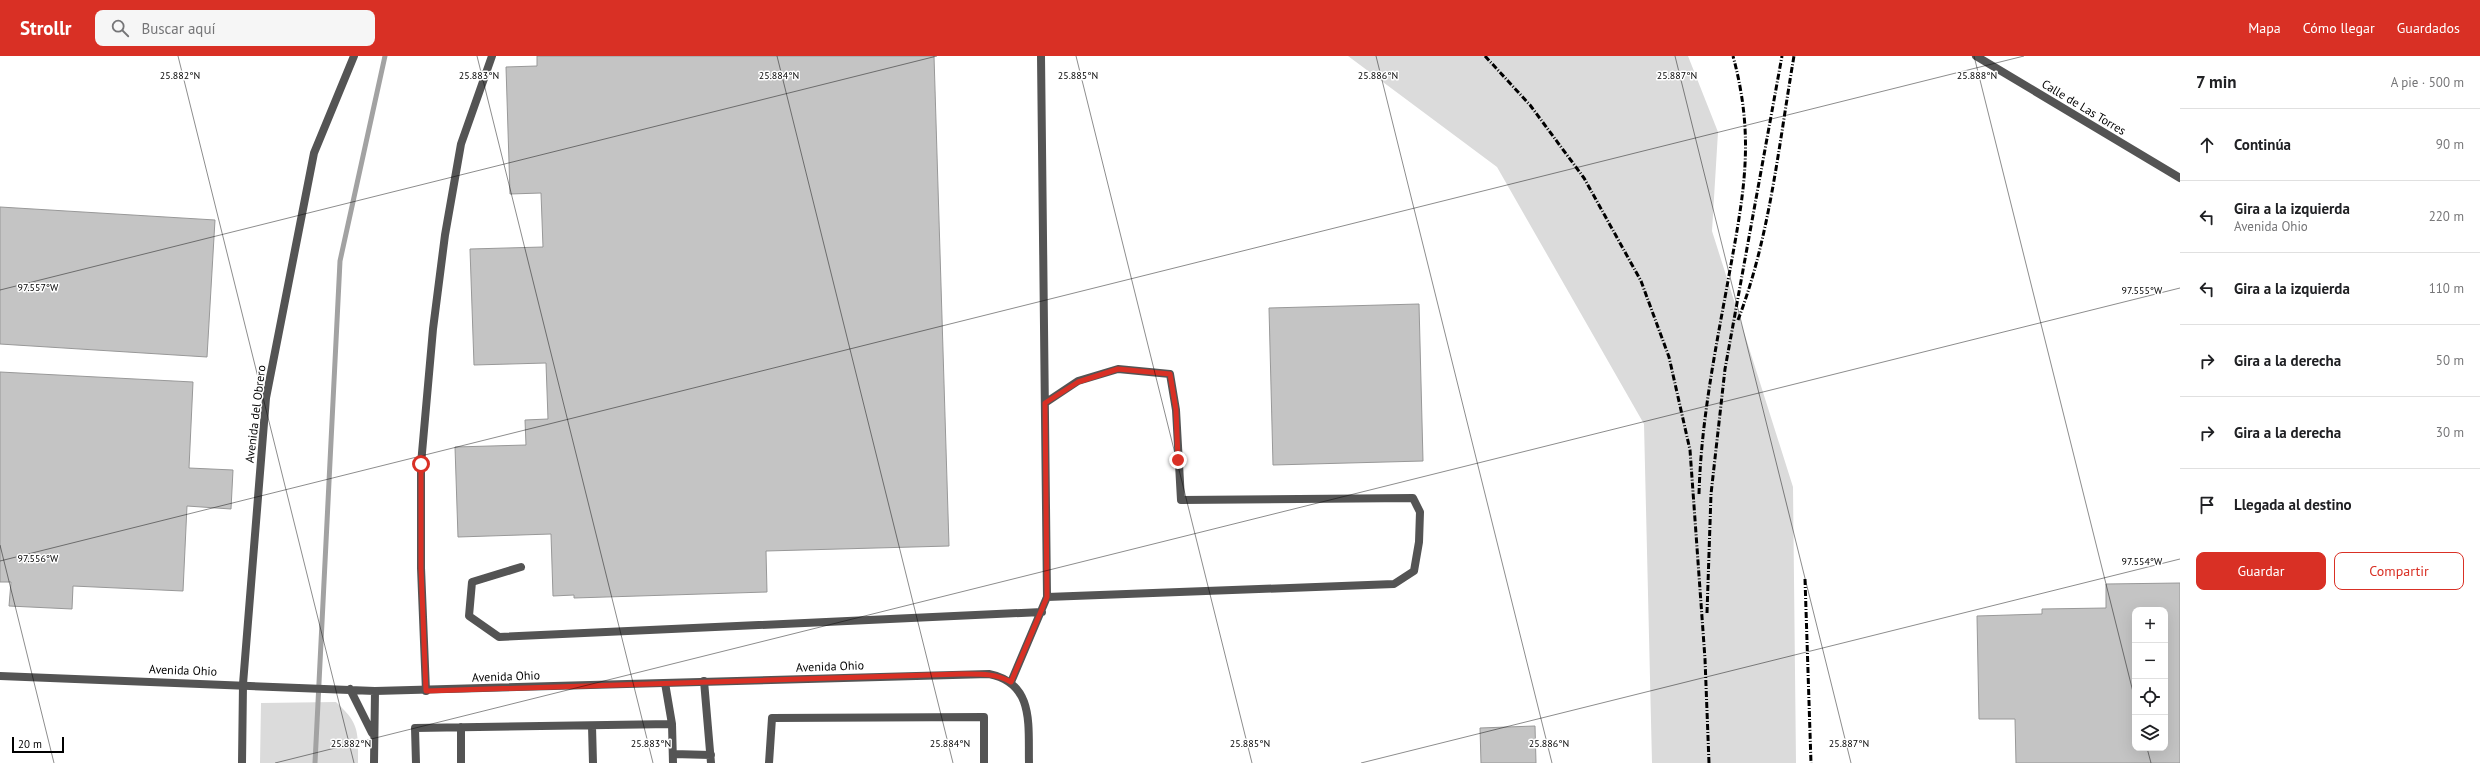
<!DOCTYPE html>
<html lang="es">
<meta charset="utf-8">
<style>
:root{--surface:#fff;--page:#f6f6f6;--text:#202124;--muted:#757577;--line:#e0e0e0;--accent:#d93025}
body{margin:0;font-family:"PT Sans",sans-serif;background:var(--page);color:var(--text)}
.controls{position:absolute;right:12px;bottom:12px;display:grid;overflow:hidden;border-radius:8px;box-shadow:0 4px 16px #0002}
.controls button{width:36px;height:36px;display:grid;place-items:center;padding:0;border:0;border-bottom:1px solid var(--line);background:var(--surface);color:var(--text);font:20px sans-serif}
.scale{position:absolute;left:12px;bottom:10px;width:52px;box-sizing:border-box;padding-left:4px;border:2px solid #000;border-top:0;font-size:11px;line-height:14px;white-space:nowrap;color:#000;-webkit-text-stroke:3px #fff;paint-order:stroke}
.stop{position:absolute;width:12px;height:12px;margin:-9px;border:3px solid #d93025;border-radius:50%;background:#fff}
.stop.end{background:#d93025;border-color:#fff;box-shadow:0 1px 4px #0008}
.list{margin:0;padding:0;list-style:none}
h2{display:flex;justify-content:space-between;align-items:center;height:52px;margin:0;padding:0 16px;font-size:17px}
h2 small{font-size:13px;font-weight:400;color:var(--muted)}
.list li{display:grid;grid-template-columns:26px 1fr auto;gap:12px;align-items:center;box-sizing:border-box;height:72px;padding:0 16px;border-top:1px solid var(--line)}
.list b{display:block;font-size:15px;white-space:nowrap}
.list p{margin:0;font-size:13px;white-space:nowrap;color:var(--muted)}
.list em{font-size:13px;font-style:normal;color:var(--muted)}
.actions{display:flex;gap:8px;padding:12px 16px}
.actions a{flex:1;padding:9px 0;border:1px solid var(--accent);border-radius:8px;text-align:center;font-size:14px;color:var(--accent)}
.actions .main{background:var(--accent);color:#fff}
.icon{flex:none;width:22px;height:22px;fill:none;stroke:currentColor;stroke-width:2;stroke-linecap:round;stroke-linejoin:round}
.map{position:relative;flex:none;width:2180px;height:707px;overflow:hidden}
header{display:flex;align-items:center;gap:24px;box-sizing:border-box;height:56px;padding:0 20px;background:var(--accent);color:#fff}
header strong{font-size:19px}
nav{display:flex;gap:22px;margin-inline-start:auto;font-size:14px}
.search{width:280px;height:36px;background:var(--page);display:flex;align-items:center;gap:10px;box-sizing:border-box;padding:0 14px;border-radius:8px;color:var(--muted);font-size:15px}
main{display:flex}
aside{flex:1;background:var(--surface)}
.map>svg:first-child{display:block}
</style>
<header>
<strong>Strollr</strong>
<div class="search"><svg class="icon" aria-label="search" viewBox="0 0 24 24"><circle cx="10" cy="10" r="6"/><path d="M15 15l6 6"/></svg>Buscar aquí</div>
<nav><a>Mapa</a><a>Cómo llegar</a><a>Guardados</a></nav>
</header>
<main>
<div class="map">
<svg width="2180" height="707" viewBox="0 0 2180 707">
<rect width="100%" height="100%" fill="#fff"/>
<path fill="#dbdbdb" d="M1348,0h340l30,76 -6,99 81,256 3,276h-144l-8,-339 -147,-257z
M336,646c24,22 22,30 22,61h-98l1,-60z"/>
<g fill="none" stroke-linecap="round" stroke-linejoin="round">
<path stroke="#a2a2a2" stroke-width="5" d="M315,707l25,-502 45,-205"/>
</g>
<path fill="#c4c4c4" stroke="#989898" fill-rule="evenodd" d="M537,0h397l15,490 -183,5 1,41 -193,6v-3l-21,1 -2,-62 -93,3 -3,-90 71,-2 -1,-25 23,-1 -2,-56 -72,2 -4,-116 73,-2 -2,-54 -31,1 -4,-127 31,-1z
M0,151l215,13 -8,137 -207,-13z
M1419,248l4,157 -150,4 -4,-157z
M0,316l193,10 -4,86 44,2 -2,39 -44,-3 -4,85 -110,-5 -1,23 -63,-3 2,-24h-11z
M2180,527v180h-164l-1,-44h-36l-2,-103 65,-2v-5l64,-1v-24zM2135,554h30v138h-30z
M1535,670l1,37h-55l-1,-35z"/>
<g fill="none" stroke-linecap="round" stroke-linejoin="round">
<path stroke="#545454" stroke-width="8" d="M1045,347l33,-22 40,-12 52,5 6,36 5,90 232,-2 7,14 -1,30 -5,29 -20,13 -347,13
M521,511l-49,15 -3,34 30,21 543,-25
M704,625l7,82
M1011,626l36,-85 -6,-541
M665,627l7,41 1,39
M426,635l-5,-123v-104l12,-135 12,-94 16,-91 31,-88
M592,670l1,37
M673,698l38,1
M416,707l-1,-35 257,-4
M461,707v-36
M769,707l3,-45 212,-1v46"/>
<path stroke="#545454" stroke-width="8" d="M1976,0l204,122
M375,635l614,-17c46,9 39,52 40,89
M242,707l1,-79 23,-286 48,-245 40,-97"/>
<path stroke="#545454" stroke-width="8" d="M0,620l375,15 -1,72
M350,633l22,44"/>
<path stroke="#000" stroke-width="3" stroke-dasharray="6 2 1 2" stroke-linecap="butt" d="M1485,0l45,49 54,73 57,103 28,76 21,93 15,209 4,104
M1738,264c32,-83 41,-177 56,-264
M1699,438c2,-72 16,-142 29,-213 15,-84 28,-140 5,-225
M1805,523l6,184
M1707,557l4,-119 14,-125 57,-313"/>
</g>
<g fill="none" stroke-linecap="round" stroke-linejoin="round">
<path stroke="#d93025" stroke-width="5" d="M421,408v104l5,123 535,-17c18,0 34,-1 50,8l36,-85 -2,-194 33,-21 40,-13 52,5 6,36 2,50"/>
</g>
<path fill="none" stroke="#000" stroke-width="1" stroke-opacity="0.45" d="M178,0l176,707M477,0l176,707M777,0l176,707M1076,0l176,707M1376,0l176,707M1675,0l176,707M1974,0l161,644M0,234l937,-234M0,489l54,218M0,505l2024,-505M2147,692l4,15M275,707l1905,-475M1361,707l819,-204"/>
<g text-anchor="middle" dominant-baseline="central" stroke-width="3" stroke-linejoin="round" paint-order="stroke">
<g font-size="12" fill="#000" stroke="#fff">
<text transform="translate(2084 51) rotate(31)">Calle de Las Torres</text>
<text transform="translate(255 358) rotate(-83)">Avenida del Obrero</text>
<text transform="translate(830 610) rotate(-2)">Avenida Ohio</text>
<text transform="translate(183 614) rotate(2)">Avenida Ohio</text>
<text transform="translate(506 620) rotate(-2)">Avenida Ohio</text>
</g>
</g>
<g font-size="10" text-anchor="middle" fill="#000" stroke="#fff" stroke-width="3" stroke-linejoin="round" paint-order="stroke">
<text x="1977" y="23">25.888°N</text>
<text x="180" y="23">25.882°N</text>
<text x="479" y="23">25.883°N</text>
<text x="779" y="23">25.884°N</text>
<text x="1078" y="23">25.885°N</text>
<text x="1378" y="23">25.886°N</text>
<text x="1677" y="23">25.887°N</text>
<text x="38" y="235">97.557°W</text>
<text x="2142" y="238">97.555°W</text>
<text x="38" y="506">97.556°W</text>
<text x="2142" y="509">97.554°W</text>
<text x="351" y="691">25.882°N</text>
<text x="651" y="691">25.883°N</text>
<text x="950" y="691">25.884°N</text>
<text x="1250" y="691">25.885°N</text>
<text x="1549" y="691">25.886°N</text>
<text x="1849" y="691">25.887°N</text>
</g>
</svg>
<div class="controls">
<button>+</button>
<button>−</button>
<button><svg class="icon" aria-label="locate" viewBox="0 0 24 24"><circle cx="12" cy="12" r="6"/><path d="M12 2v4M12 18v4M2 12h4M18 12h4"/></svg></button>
<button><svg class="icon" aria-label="layers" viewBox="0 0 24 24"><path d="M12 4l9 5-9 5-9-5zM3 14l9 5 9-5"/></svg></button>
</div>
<div class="scale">20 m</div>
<div class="stop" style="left:421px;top:408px"></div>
<div class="stop end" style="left:1178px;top:404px"></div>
</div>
<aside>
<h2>7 min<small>A pie · 500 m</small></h2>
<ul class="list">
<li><svg class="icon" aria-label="ahead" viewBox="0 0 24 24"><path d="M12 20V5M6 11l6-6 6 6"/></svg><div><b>Continúa</b></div><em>90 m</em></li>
<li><svg class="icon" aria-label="left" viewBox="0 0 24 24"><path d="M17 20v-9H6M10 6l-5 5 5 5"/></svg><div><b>Gira a la izquierda</b><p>Avenida Ohio</p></div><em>220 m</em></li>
<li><svg class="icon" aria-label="left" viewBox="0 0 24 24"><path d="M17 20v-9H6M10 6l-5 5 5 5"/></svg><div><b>Gira a la izquierda</b></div><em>110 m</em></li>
<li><svg class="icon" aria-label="right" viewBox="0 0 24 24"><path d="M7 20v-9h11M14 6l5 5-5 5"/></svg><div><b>Gira a la derecha</b></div><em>50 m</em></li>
<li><svg class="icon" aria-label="right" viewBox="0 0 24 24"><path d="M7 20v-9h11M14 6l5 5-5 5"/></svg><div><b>Gira a la derecha</b></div><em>30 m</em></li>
<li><svg class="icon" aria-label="arrive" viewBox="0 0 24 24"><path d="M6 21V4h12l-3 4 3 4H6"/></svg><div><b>Llegada al destino</b></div></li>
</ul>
<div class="actions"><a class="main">Guardar</a><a>Compartir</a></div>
</aside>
</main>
